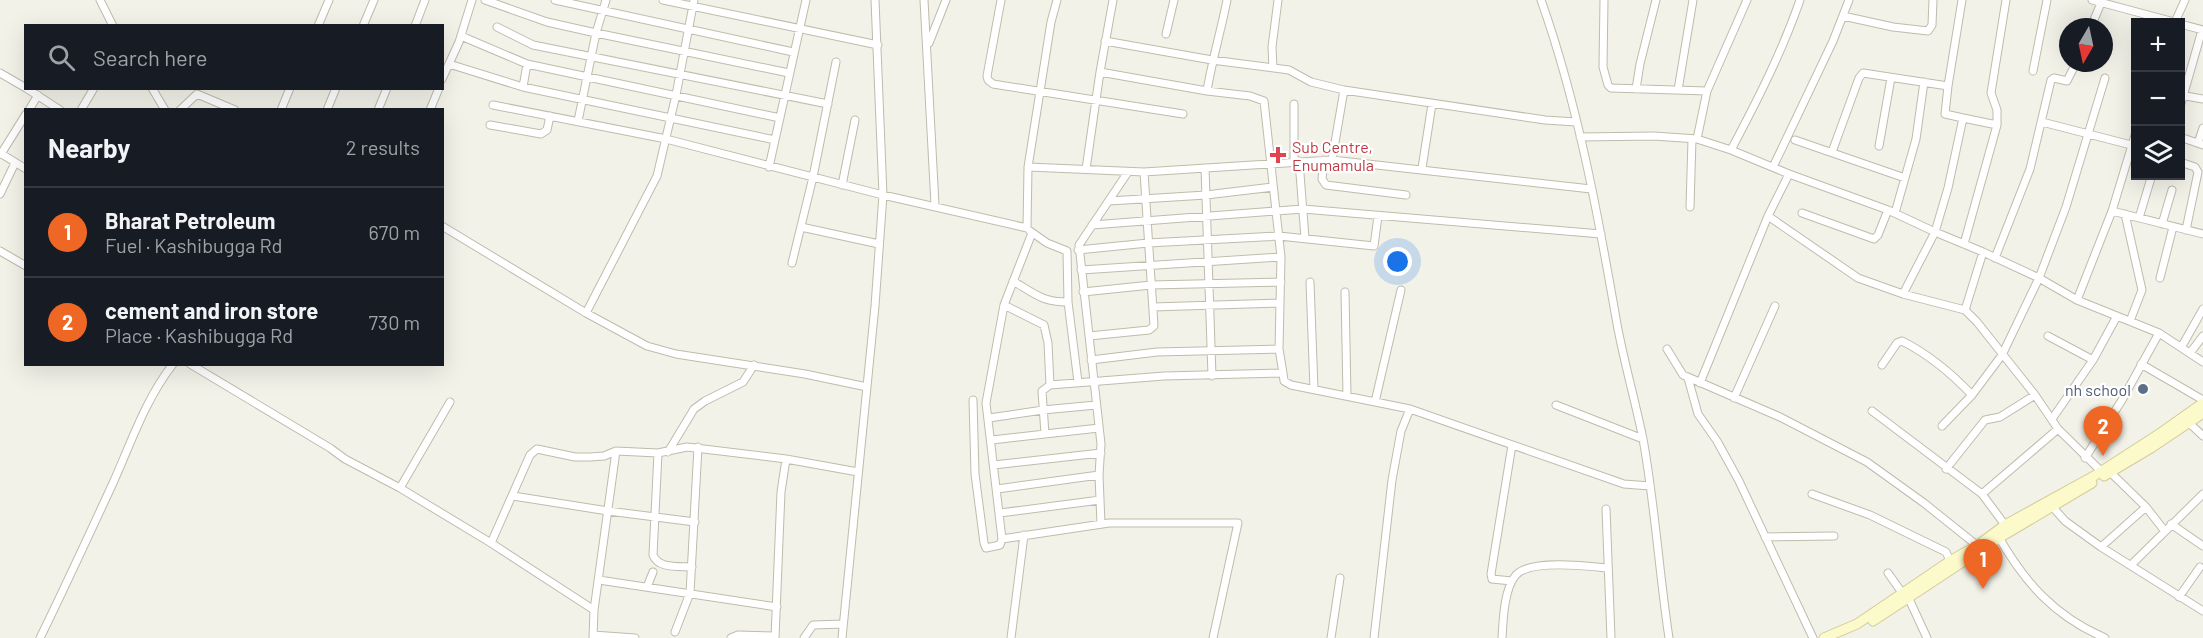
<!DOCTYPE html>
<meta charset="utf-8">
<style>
:root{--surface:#171b24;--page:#242831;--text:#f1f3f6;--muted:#9ea1a6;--line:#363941;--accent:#ef6724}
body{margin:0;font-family:Barlow,sans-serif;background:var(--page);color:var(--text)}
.controls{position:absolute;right:18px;top:18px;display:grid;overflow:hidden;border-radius:0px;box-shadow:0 6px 24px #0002}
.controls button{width:54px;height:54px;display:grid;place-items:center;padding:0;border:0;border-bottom:2px solid var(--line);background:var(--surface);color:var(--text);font:30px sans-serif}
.compass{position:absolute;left:2059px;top:18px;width:54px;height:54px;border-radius:50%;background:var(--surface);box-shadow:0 6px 24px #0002;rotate:189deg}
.you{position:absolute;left:1398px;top:262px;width:21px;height:21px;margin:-15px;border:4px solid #fff;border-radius:50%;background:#1a73e8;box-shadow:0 0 0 9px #1a73e833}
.badge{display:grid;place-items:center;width:39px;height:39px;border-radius:50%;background:var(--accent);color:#fff;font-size:20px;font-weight:700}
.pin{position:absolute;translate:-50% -50px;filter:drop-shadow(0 2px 3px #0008)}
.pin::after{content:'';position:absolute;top:32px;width:21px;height:18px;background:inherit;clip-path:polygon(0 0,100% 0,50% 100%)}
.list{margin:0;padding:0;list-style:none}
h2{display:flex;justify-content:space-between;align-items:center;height:78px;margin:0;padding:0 24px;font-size:26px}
h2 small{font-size:20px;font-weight:400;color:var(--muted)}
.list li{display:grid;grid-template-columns:39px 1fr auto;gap:18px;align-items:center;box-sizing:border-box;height:90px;padding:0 24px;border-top:2px solid var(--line)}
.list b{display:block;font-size:22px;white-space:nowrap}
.list p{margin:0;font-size:20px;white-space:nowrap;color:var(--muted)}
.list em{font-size:20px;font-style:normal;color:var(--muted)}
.icon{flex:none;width:33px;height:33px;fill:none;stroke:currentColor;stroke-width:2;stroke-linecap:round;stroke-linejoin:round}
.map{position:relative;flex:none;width:2203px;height:638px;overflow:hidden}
.search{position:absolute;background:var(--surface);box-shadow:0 6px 24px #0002;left:24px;top:24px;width:420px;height:66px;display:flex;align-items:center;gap:15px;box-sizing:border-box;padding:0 21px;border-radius:0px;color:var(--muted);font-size:22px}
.panel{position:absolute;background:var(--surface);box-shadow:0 6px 24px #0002;left:24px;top:108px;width:420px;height:258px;border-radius:0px}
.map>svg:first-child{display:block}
</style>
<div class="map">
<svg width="2203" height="638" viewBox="0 0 2203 638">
<rect width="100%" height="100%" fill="#f3f2e9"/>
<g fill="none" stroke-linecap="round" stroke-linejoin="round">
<defs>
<path id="street" d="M100,0l13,26
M485,0l62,22 49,11 193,40
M555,0l238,52
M663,0l215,45
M924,0l11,205
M1001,0l-14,76 1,4 5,4 190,30
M1541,0c37,104 57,215 76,324 7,38 18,76 26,115 12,66 16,133 26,199
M1604,0l-1,67 5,18 3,3 96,3
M2092,0l82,22
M1843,16l50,11 35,4 4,-6 1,-25
M2175,22l10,-22
M2180,24l23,6
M318,26l11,-26
M363,26l11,-26
M415,26l10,-26
M497,27l36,18 295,59
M2091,27l10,-24
M1166,34l8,-34
M461,36l66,28 253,54
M1105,41l107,19 77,10 22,12 33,8
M929,43l17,-43
M449,64l74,23 252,53
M1273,68l-1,-21 6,-47
M2033,71l14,-71
M0,73l26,15
M442,79l17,-37 13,-42
M523,87l4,-23
M26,88l34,22
M152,88l13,22
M1636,89l4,-25 16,-64
M1678,90l15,-90
M1207,91c5,-31 14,-60 20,-91
M2180,95l23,4
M493,105l173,34 217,56 144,33 1,-61 116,5 188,-12 259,29
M2180,107l22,-77
M29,110l9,-15
M81,110l13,-22
M180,110l17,-16 38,16
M281,110l9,-22
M327,110l9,-22
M378,110l9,-22
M430,110l9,-22
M1963,118l34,7
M578,121l18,-88 10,-33
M2042,122l93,24
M490,125l51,9 6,-4 3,-14
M1580,137l74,-1 43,3 34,11 58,24 99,36 47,22 48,20 56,26 38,22 82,33 44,29
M2180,137l23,8
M1697,139l10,-48 40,-91
M1795,140l110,38
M2198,143l5,-15
M1879,146l12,-68
M1731,150c26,-49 51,-98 69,-150
M1832,152l27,-74 4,-5 85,13
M0,153l26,16
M1,154l25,-40
M1324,160l-2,19 4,6 80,10
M1332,160l12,-70 201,30 31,2
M1299,161l6,77
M1294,162v-58
M2180,162l15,5 3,5 -12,58
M769,167l37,-167
M1028,167l23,-145 6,-22
M1773,167l60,-126 16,-41
M1205,168l7,208
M1422,168l10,-64
M1086,169l14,-97 13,-72
M842,185l13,-65
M0,194l15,-31
M1109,201l97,-6 67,-8
M1690,207l2,-68
M2112,211l91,23
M1802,213l72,26 4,-4 10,-25
M1895,213l21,-74 8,-57
M2125,214l17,76 -12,31
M1768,216l90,62 45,16 62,16 12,12 58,73 23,34 45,44
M2139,218l12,-40
M2162,224l10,-34
M1092,225l211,-16 298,25
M442,226l144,87 61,33 29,8 129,20 62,13
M801,227l78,17
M1030,231l17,12 20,8 1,51 10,80
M1032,233l-28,72 -18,98 16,136 107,-16h129l-25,115
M1964,244l33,-119v-15l-6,-17 15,-93
M1078,250l70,-7 131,-7 95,10 4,-30
M0,251l26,15
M1995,258l35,-89 21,-89 3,-2 13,3 9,-18
M792,263l21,-86 23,-115
M1081,270l200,-13
M2160,278l13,-51
M1013,281c22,13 29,21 55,21
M1310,282l4,107
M1083,292l68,-7 130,-3
M1345,292l2,104
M1903,294l32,-62 13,-44 15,-70 -18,-4 3,-28 14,-86
M2077,300l35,-89 24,-79
M1004,305l40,20 4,18 2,42
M1153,307l127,-4
M1965,310l18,-58
M586,313l71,-137 19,-81 18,-95
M1089,336l60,-6 5,-4 -10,-154
M2048,336l45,24
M2182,346l21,-37
M1667,349l16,26 97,42 87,45 57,41 55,44
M2190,353l13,-17
M1091,360l66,-8 122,-3
M190,364l140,84 15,11 55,29 91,55 103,67
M2141,364l62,36
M1882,365l15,-22 5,-2c26,13 50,33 70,54
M1283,373l1,8 7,4 119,24 214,75 26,2
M1688,378l10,36 19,27 22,40 74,157
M1700,383l68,-167 21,-42
M1734,398l41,-92
M973,400l2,74 9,69 2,5 14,-3 2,-6
M1375,402l26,-112
M1556,405l87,34
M1872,411l110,83 23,31
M989,418l54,-8 53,-5
M2052,419l41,-59 24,-44
M2187,421l16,15
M1942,426l30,-31 30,-40 37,-77 27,-71 39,-129
M1045,434l-3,-43 8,-6 114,-9 119,-3 -4,-24 2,-92 -17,-156 -14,-5 -43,-5 -107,-19
M992,440l107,-12
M668,452l26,-43 11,-8 38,-19 11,-17
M658,453l-5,102c5,14 26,11 39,12
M2085,458l37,-58 37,-67
M994,465l107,-12
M1946,469l39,-49 15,-3 35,-22
M2110,472l36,35 18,23
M400,488l50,-86
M997,489l102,-14
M1812,494l58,21 76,37 5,11
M1982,494l76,-65
M513,496l95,15 87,11
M2051,505l14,16 36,26 102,64
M1606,509l5,129
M1000,513l100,-13
M1101,524l-2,-49 2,-31 -22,-199 49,-73
M2171,524l32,22
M1997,534c27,48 57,82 108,104
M1765,537l69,-1
M491,543l39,-88 7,-6 38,8h15l14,-1 12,-5 42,2 29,-6 99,12 72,13
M2101,547l45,-40
M2131,565l72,-71
M1888,573l15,21
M599,580l178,27
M1512,581l-20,-2 -1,-5 21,-129
M647,587l6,-15
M2179,597l21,-30
M1909,599l18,39
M675,632l15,-39 8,-146
M593,635l42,3
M40,638c25,-51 49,-103 73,-155 18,-40 32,-83 60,-119
M593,638l1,-28 22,-159
M731,638l7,-3 37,1
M775,638l6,-146 5,-33
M804,638l9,-13 30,-1
M842,638l33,-332 8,-111 -8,-195
M1011,638l13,-103
M1331,638l9,-60
M1374,638l18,-158 9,-49 9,-22
M1502,638c1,-17 2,-50 14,-63 14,-16 72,-9 91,-7"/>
<path id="secondary" d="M2104,476l47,-28 52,-35
M1873,621l126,-83 93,-55
M1824,638l33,-14 93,-63 28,-16 27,-20 89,-49 68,-44 41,-29"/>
</defs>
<use href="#street" stroke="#bfbcac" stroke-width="9"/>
<use href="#secondary" stroke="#d1cc9a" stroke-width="11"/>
<use href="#street" stroke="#fff" stroke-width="7"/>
<use href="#secondary" stroke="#fcf9ca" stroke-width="9"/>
</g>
<path fill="#e0444e" stroke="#fff" stroke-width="2" d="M1275 146h6v6h6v6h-6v6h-6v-6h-6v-6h6z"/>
<circle fill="#5c6f8a" stroke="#fff" stroke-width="2" cx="2143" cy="389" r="6"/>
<g text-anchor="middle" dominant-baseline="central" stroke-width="4.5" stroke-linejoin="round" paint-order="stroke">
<g font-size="16" fill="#be3a42" stroke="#fff" text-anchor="start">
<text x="1292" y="146">Sub Centre,<tspan x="1292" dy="18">Enumamula</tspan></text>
</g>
<g font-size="16" fill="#4e5e75" stroke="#fff" text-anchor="end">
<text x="2131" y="389">nh school</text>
</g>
</g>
</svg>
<div class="controls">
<button>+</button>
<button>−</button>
<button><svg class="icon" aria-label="layers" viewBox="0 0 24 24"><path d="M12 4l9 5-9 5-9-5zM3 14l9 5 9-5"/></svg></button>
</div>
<svg class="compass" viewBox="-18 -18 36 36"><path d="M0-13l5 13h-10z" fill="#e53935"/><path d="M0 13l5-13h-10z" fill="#9ea1a6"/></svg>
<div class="you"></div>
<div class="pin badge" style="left:1983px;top:589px">1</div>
<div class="pin badge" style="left:2103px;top:456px">2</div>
<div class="search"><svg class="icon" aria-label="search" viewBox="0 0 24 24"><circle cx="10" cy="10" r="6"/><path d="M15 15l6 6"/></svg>Search here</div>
<section class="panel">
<h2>Nearby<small>2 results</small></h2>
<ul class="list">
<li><span class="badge">1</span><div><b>Bharat Petroleum</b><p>Fuel · Kashibugga Rd</p></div><em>670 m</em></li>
<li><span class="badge">2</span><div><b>cement and iron store</b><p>Place · Kashibugga Rd</p></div><em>730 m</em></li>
</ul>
</section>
</div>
